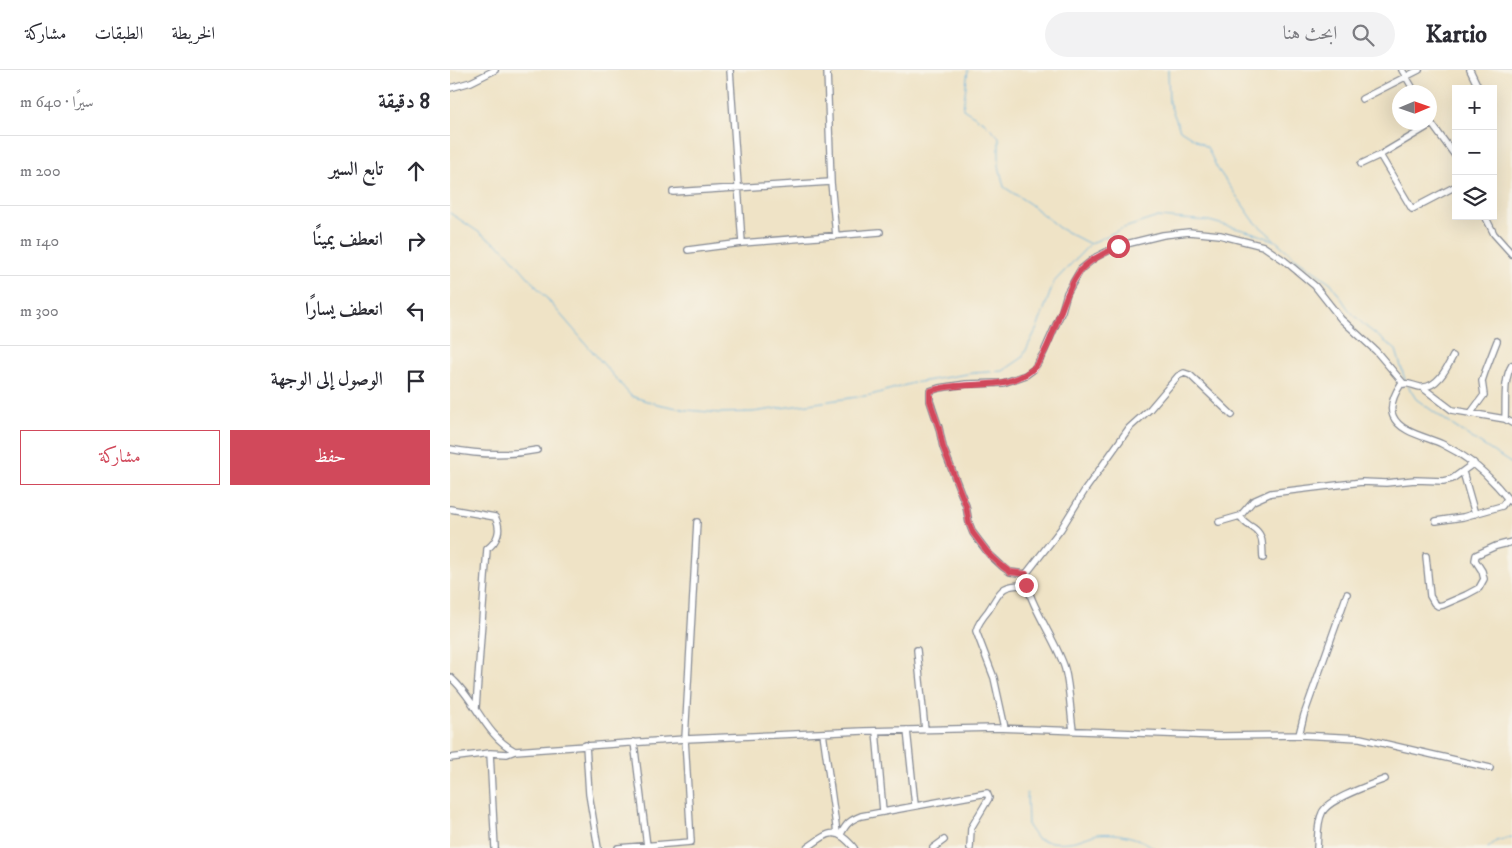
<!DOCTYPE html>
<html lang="ar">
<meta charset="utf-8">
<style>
:root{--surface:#fff;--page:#f2f2f3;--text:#2b2b33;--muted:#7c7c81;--line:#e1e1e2;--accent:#d1495b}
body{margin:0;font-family:"IM FELL DW Pica",Amiri,serif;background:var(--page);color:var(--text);direction:rtl}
.controls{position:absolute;right:15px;top:15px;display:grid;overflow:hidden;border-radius:0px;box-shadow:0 5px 20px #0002}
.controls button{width:45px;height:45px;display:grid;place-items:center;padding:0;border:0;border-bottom:1px solid var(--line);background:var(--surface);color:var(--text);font:25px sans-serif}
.compass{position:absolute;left:942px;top:15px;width:45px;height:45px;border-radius:50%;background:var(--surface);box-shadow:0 5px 20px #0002;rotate:88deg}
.stop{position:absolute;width:15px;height:15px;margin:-11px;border:4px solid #d1495b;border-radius:50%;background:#fff}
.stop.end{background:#d1495b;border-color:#fff;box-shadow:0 1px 5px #0008}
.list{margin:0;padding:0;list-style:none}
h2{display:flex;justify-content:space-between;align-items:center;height:65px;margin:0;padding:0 20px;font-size:21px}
h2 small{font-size:16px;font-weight:400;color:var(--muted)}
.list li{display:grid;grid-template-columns:32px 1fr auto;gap:15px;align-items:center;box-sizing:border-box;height:70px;padding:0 20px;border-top:1px solid var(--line)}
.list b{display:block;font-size:19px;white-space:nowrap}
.list em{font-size:16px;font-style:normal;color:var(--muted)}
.actions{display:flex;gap:10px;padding:15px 20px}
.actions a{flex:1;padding:11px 0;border:1px solid var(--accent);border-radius:0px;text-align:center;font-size:18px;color:var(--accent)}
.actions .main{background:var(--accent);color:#fff}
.icon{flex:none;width:28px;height:28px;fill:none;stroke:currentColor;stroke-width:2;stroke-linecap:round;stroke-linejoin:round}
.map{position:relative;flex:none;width:1062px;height:778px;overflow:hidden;direction:ltr}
header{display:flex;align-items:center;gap:30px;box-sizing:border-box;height:70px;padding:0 25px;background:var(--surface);border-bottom:1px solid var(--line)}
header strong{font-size:24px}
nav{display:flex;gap:28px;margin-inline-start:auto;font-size:18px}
.search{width:350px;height:45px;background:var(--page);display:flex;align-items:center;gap:12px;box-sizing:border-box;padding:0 18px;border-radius:28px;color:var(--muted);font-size:19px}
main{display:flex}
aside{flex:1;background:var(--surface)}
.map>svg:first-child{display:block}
</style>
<header>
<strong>Kartio</strong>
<div class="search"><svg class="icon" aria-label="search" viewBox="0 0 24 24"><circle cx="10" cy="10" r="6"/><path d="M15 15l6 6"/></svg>ابحث هنا</div>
<nav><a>الخريطة</a><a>الطبقات</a><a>مشاركة</a></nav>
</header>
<main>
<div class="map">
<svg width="1062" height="778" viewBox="0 0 1062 778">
<rect width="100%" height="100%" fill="#f7f3e8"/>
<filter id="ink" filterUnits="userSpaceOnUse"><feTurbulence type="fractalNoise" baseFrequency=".02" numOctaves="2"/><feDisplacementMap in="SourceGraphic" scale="10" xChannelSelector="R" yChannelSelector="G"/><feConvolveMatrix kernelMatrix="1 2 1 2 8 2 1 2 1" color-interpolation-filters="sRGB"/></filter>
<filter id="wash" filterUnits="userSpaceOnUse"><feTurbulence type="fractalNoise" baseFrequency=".0096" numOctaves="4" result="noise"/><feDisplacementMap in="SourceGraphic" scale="20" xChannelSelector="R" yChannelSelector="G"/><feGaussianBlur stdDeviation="1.12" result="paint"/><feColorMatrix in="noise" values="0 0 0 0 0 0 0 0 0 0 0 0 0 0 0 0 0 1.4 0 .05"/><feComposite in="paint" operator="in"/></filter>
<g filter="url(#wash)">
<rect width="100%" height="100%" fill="#efe3c6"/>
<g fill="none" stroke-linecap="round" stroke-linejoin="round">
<path stroke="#63afdc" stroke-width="1" d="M518,0l-5,39 22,14 14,14v29l5,21 26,17 29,24 31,16
M718,0l1,32 11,28 27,17 10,21 37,53 20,18
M0,143l54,36 127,147 22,7 34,7 33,3 33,-1 118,-17 42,-12 60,-10 30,-2 19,-13 16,-32 16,-44 36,-38 31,-15 37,-12 51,4 45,12 22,8 19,17 36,25 18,27 16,16 31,24 9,30
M958,316l8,13 39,28 57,37
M577,723l1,33 9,13c14,4 28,5 42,1 7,-2 13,-5 19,-6 17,-2 43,3 56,14
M1038,778l8,-7 16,-4"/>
</g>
</g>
<g filter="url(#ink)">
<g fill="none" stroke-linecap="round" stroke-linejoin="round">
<defs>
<path id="minor" d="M280,0l12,173
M377,0l4,112
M952,0l13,22
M1020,0l9,19
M0,18l21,-6 24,-12
M912,29l57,-29
M979,50l27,37
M930,85l32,54 44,-23
M911,94l19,-9 52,-31
M223,122l158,-10 5,54
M1035,146l9,18 18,20
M238,180l54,-7 138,-11
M1003,286c-6,12 -16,33 -33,31 -7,-1 -11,-5 -19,-3 -6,9 -12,22 -8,32 7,17 35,21 49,28 21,10 40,25 55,42 5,5 9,12 15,17
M973,318l29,22 53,9 7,4
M1020,344l14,-19 -2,-14 3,-9 12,-31
M1055,349c1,-16 -2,-40 7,-54
M0,379c30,6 57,7 87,1
M1013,402l12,42
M0,439l45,8c7,12 3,24 -8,32l-11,159
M790,446c5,9 9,8 16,14 8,7 6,18 7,28
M986,451l27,-4 39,-11 5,-7
M769,452l21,-6 13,-15 18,-8 91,-11 24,1 29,-3 28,1 9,-2 22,-16
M976,486l4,40 4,7 4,3 5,-1 23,-10 13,-7 5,-9 -2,-8 -7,-11 1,-5 20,-9 16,-4
M576,504l-16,-2 -7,-5 -14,-13 -16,-21 -4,-10 -3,-17 -23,-59 -4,-19 -9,-27v-10l9,-3 27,-4 37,-1 23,-8 8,-6 9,-15 19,-43 5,-18 14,-24 15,-12 22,-11 45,-11 26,-3 31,3 43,11 22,15 30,25 26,33 35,32 28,33
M467,580l8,80
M0,607c25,21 35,59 65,74
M555,658l-11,-50 -18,-47c2,-8 7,-14 12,-20 13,-19 11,-27 39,-26
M457,660l8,75
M623,660c-3,-20 -3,-41 -8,-61 -7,-26 -41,-72 -39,-95l35,-45 24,-39 44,-62 21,-19 28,-33 6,-3 6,2 42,40
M426,661l7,80
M373,663l14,100
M849,665l5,-20 43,-121
M184,672l13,104
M136,675l3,49 9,54
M40,683l5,95
M0,688l40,-5 17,1 8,-3 170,-12 179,-8 132,-3 224,8 79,-1 61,3 130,30
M391,764c5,-10 9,-14 20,-18l126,-23 2,5 -18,30 -1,20
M168,778l73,-6 -6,-103 12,-217
M357,778c21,-15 28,-23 47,0
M483,778l11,-8
M867,778c1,-11 0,-25 5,-35 6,-14 48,-28 63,-34"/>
</defs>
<use href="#minor" stroke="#858992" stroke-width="8"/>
<use href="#minor" stroke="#fff" stroke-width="5.5"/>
</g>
</g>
<g fill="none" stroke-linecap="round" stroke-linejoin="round" filter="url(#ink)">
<path stroke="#d1495b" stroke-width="6" d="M576,515v-11l-16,-2 -7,-5 -14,-13 -16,-21 -4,-10 -3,-17 -23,-59 -4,-19 -9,-27v-10c31,-11 67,0 96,-17 26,-14 34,-78 54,-103 9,-11 25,-18 38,-25"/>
</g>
</svg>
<div class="controls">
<button>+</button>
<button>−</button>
<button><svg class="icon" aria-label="layers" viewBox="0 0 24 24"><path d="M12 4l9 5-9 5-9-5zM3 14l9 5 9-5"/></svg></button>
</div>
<svg class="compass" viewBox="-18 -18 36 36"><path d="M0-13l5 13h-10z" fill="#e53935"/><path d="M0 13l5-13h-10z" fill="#7c7c81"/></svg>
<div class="stop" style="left:668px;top:176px"></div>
<div class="stop end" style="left:576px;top:515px"></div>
</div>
<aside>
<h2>8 دقيقة<small>سيرًا · 640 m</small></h2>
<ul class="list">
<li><svg class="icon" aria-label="ahead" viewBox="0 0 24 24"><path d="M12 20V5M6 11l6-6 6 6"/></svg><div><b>تابع السير</b></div><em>200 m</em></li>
<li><svg class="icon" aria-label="right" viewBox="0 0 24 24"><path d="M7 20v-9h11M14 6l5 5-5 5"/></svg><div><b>انعطف يمينًا</b></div><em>140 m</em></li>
<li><svg class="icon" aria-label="left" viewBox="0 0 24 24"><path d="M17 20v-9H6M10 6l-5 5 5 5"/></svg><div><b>انعطف يسارًا</b></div><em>300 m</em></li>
<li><svg class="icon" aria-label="arrive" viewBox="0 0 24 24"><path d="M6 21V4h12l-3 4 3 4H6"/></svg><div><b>الوصول إلى الوجهة</b></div></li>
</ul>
<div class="actions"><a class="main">حفظ</a><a>مشاركة</a></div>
</aside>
</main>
